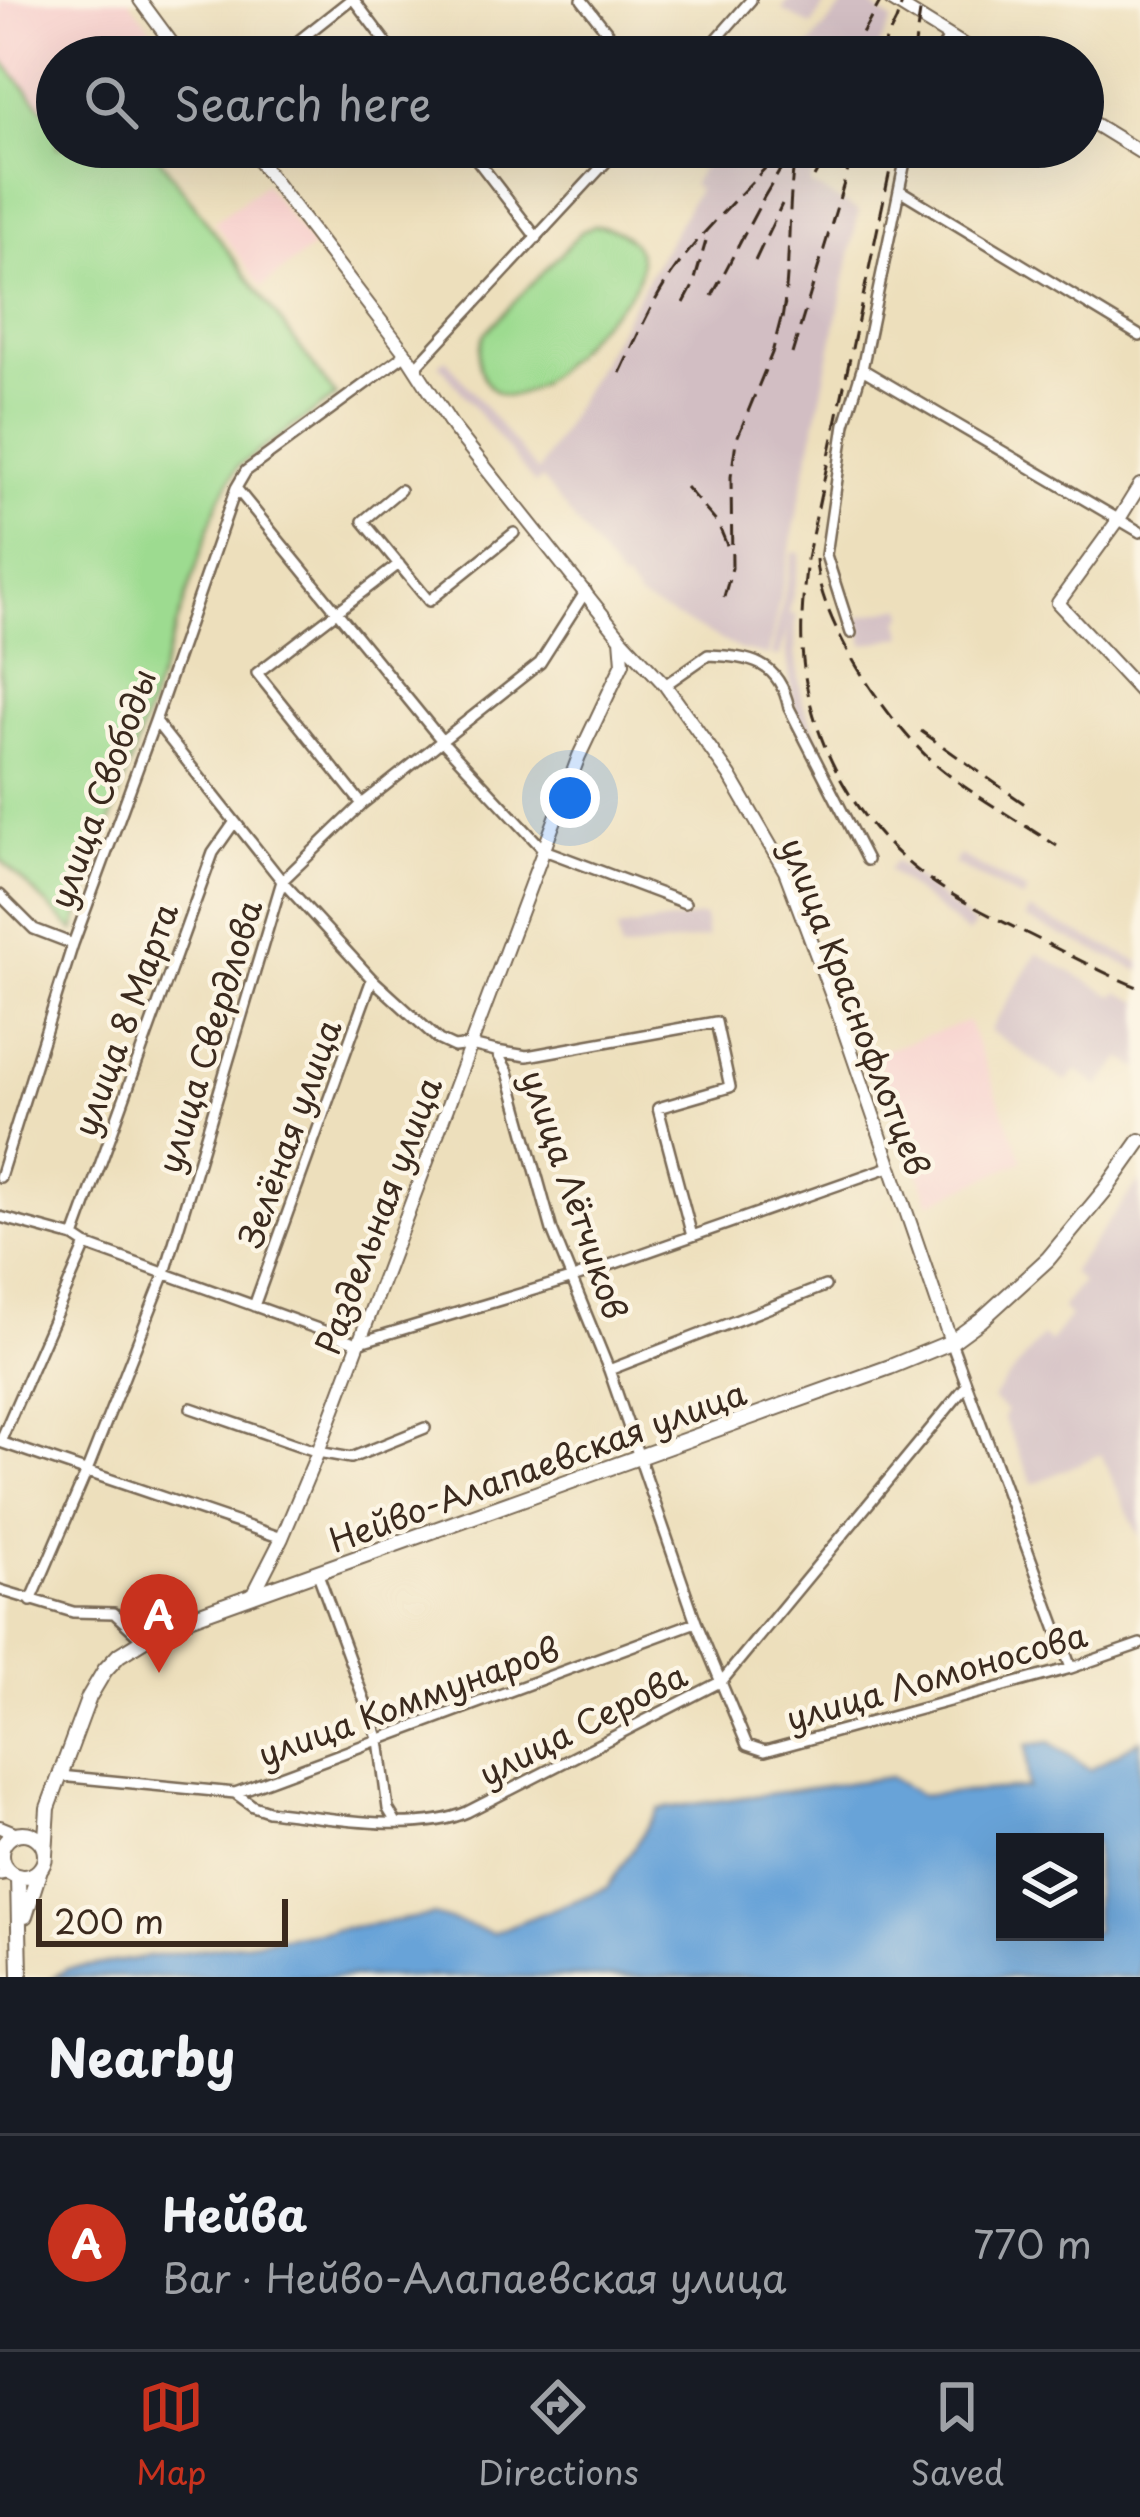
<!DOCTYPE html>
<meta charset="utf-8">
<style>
:root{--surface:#171b24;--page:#20242c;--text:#f1f3f6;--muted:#9ea1a6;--line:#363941;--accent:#c8321e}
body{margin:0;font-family:"Playpen Sans",sans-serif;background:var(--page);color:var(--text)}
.controls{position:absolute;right:36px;bottom:36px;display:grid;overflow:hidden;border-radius:0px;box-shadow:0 12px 48px #0002}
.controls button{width:108px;height:108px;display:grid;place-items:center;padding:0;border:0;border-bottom:3px solid var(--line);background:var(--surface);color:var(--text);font:60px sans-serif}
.scale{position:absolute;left:36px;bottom:30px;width:252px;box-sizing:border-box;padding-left:12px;border:6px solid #3b2a1e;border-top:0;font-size:33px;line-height:42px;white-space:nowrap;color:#3b2a1e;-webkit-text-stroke:9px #fcf5e5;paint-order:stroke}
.you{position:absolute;left:570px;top:798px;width:42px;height:42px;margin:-30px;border:9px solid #fff;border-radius:50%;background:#1a73e8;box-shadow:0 0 0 18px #1a73e833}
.badge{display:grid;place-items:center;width:78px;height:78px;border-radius:50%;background:var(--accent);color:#fff;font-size:39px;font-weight:700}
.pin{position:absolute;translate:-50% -99px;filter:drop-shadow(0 3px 6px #0008)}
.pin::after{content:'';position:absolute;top:63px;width:42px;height:36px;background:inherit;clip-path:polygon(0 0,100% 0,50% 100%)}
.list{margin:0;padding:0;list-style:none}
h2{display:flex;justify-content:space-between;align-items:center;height:156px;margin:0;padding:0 48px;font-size:51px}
h2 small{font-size:39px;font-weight:400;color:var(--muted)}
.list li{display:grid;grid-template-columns:78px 1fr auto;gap:36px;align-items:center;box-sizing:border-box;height:216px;padding:0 48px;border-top:3px solid var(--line)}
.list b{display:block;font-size:45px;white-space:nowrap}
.list p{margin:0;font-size:39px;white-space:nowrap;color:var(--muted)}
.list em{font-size:39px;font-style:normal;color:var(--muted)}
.icon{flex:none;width:66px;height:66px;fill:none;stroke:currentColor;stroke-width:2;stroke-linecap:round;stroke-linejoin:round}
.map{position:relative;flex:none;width:1140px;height:1977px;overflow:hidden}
.search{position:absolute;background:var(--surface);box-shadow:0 12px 48px #0002;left:36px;right:36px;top:36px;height:132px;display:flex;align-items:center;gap:30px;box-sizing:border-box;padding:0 42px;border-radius:66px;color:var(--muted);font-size:45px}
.sheet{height:372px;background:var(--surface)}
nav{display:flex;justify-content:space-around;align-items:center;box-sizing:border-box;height:168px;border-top:3px solid var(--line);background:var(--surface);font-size:33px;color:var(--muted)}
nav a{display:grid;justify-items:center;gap:6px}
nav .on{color:var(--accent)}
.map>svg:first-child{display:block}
</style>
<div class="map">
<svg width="1140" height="1977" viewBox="0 0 1140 1977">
<rect width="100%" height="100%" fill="#fcf5e5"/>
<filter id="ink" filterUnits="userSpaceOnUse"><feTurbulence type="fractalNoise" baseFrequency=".00833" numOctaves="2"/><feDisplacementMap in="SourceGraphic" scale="24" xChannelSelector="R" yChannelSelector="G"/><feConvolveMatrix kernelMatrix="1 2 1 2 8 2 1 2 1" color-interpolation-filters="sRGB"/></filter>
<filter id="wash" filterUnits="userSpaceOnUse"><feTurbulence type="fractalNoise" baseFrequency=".004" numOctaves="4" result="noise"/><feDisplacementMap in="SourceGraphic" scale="48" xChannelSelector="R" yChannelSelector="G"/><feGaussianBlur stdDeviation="2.7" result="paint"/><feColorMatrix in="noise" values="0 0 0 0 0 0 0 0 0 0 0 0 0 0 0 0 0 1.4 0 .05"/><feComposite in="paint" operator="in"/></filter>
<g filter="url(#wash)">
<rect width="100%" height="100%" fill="#eddfbc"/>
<path fill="#f7d0cd" d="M0,0h129l44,57h-116v68l-57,-67v-6l6,-4 -6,-12z
M265,184l47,64 -50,39 -48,-65z
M968,1021l55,140 -93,42 -55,-149z"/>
<path fill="#d2bec3" d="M787,0h40l-15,26 -30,-16z
M848,0h16l28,21 -18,36h-74z
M724,147h104l-19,37 50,27 -91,445 -29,-7 -100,-50 -14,-19 -3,2 -80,-103 -7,5 -96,-120 7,-5 92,113 160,-283 -6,-4 13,-23 7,3z
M793,552l8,1 -12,61 7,1 -1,38 8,50 17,40 -9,5 -17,-40 -8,-59 3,-29 -9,37 -9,-1z
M904,607l1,10 -5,2 4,17 -40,9 -5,-29z
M959,855l68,36 -4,9 -69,-36z
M895,861l80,65 -7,8 -80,-64z
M1029,910l111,52v9l-115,-52z
M704,916l3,22 -86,13 -4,-22z
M1037,953l77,43 4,-4 22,10v68l-18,-12 -23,29 -22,-17 -11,12 -76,-51z
M1140,1180v359l-39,-85 -68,30 -30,-66 3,-7 -14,-12 50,-63 8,6 20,-26 -9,-8 21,-26 -11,-10z"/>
<path fill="#9ddb90" stroke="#6c8257" stroke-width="3" d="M0,58l57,67v22h29l7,3 5,-3h53l185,249 -98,70 -20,36 -144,429 -74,-72z
M594,226c30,0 56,24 43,55 -8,18 -30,35 -44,49 -21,22 -80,101 -109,48 -8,-15 -5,-31 1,-45l97,-102z"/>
<path fill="#68a3d8" stroke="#52667b" stroke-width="3" fill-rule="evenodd" d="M1140,1740v237h-1086l13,-8 367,-54 58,18 115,-45 52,-79 231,-32 30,18 108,-7 -1,-43 23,-3 40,28zM1005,1842h90v90h-90z"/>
</g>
<g filter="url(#ink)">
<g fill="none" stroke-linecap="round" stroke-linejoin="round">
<defs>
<path id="minor" d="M354,0l43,57
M582,0l45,57
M278,57l72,-57
M701,57l50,-57
M938,57l11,-21
M467,147l70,91
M901,191l239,145
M415,368l205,-221
M862,369l278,163
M236,488l207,254 101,108 141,53
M400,490l-37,31 66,80 85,-68
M851,633l-25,-78 19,-131 17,-55 46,-222
M665,685l43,-30c43,2 71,6 81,53l78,152
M155,721l127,160 90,98 67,61 15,7 17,-2 25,6 12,21 44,158 57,140 87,252 51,123 18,6 306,-83 69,-24
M362,804l-105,-131 142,-109
M0,895l34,34 39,15
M496,1051l31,5 189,-34 14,65 -72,21 34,128
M0,1177l73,-233 82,-223 81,-233 10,-17 160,-117
M0,1217l74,20 12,8 271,98 213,-64 319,-112
M74,1237l139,-384 21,-30
M254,1306l118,-327
M951,1342l120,326
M609,1370l216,-84
M191,1408l127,44 33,6 74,-30
M0,1442l282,96
M0,1442l86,-197
M318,1574l61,166 9,69 8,13
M0,1590l73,22 41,1 28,26
M31,1601l55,-128 79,-200 117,-392 80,-77 178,-141 46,-72
M60,1776l175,17 461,-171
M235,1793l18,13 15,5c56,6 148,24 199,1l255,-131 244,-295
M0,1875l11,-2"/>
<path id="tertiary" d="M140,0l42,57
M891,0l92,57
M1083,117l57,35
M248,147l158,207 47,73 168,211 44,47 65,91 55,95 51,136 115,335
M1140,485l-21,34 -61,84 82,88
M253,1595l29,-57 36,-86 261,-696 44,-93 -2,-25
M0,1827l17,7
M0,1856l1,2"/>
<path id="secondary" d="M1 1855a22 22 0 1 1 44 0a22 22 0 1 1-44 0Z
M45,1854l3,-46 41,-111 16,-27 14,-15 45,-28 726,-260 61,-25 30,-22 67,-61 58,-70 34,-48
M18,1876l2,101
M25,1916l15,-47"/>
</defs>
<use href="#minor" stroke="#796955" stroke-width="14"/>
<use href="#tertiary" stroke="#796955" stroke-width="16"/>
<use href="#secondary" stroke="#796955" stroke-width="18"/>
<use href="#minor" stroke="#fff" stroke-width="9"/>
<use href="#tertiary" stroke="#fff" stroke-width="12"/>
<use href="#secondary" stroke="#fff" stroke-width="14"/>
<path stroke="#3b2a1e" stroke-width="3" stroke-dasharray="18 9" stroke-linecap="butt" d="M849,57l32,-57
M878,57l18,-36 7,-21
M913,57l9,-57
M895,147l-88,412c-4,37 -8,73 -3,110 9,74 51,151 109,198 35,29 78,49 119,69 36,18 71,37 108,52
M814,177l17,-30
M755,261l27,-57
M712,296l52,-99 18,-30
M684,303l9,-17 13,-45
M782,319c9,-52 5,-104 12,-156
M792,354l63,-207
M620,373c16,-34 31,-70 53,-101 32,-45 73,-82 109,-122
M686,487l32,37 11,26
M816,559c2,63 76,171 125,210 36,29 78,52 116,77
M724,597l8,-29 -1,-91 5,-36 36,-88 13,-50
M921,731l108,76"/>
</g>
</g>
<g text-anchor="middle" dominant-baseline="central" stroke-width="9" stroke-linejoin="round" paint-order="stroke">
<g font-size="33" fill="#3b2a1e" stroke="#fcf5e5">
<text transform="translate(101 788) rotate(-70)">улица Свободы</text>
<text transform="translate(857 1006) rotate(69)">улица Краснофлотцев</text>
<text transform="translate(124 1019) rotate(-70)">улица 8 Марта</text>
<text transform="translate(208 1036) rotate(-73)">улица Свердлова</text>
<text transform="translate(288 1133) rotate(-70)">Зелёная улица</text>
<text transform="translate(576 1194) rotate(71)">улица Лётчиков</text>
<text transform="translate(377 1215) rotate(-69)">Раздельная улица</text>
<text transform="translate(537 1465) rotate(-20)">Нейво-Алапаевская улица</text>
<text transform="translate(936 1675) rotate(-16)">улица Ломоносова</text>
<text transform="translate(408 1700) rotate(-20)">улица Коммунаров</text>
<text transform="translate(582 1723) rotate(-27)">улица Серова</text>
</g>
</g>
</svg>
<div class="controls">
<button><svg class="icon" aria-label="layers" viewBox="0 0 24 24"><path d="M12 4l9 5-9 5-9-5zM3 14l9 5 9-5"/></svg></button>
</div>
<div class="scale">200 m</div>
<div class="you"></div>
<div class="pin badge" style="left:159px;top:1673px">A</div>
<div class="search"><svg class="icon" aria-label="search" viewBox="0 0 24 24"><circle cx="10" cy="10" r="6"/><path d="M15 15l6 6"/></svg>Search here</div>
</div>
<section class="sheet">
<h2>Nearby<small></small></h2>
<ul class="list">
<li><span class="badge">A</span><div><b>Нейва</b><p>Bar · Нейво-Алапаевская улица</p></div><em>770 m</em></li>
</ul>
</section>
<nav>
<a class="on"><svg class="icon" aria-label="map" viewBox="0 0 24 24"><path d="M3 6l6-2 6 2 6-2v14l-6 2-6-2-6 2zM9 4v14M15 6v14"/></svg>Map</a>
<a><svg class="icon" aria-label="directions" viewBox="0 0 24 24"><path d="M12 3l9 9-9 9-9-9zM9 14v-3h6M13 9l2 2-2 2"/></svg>Directions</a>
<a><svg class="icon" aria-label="saved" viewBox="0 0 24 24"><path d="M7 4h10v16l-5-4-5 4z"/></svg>Saved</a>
</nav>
